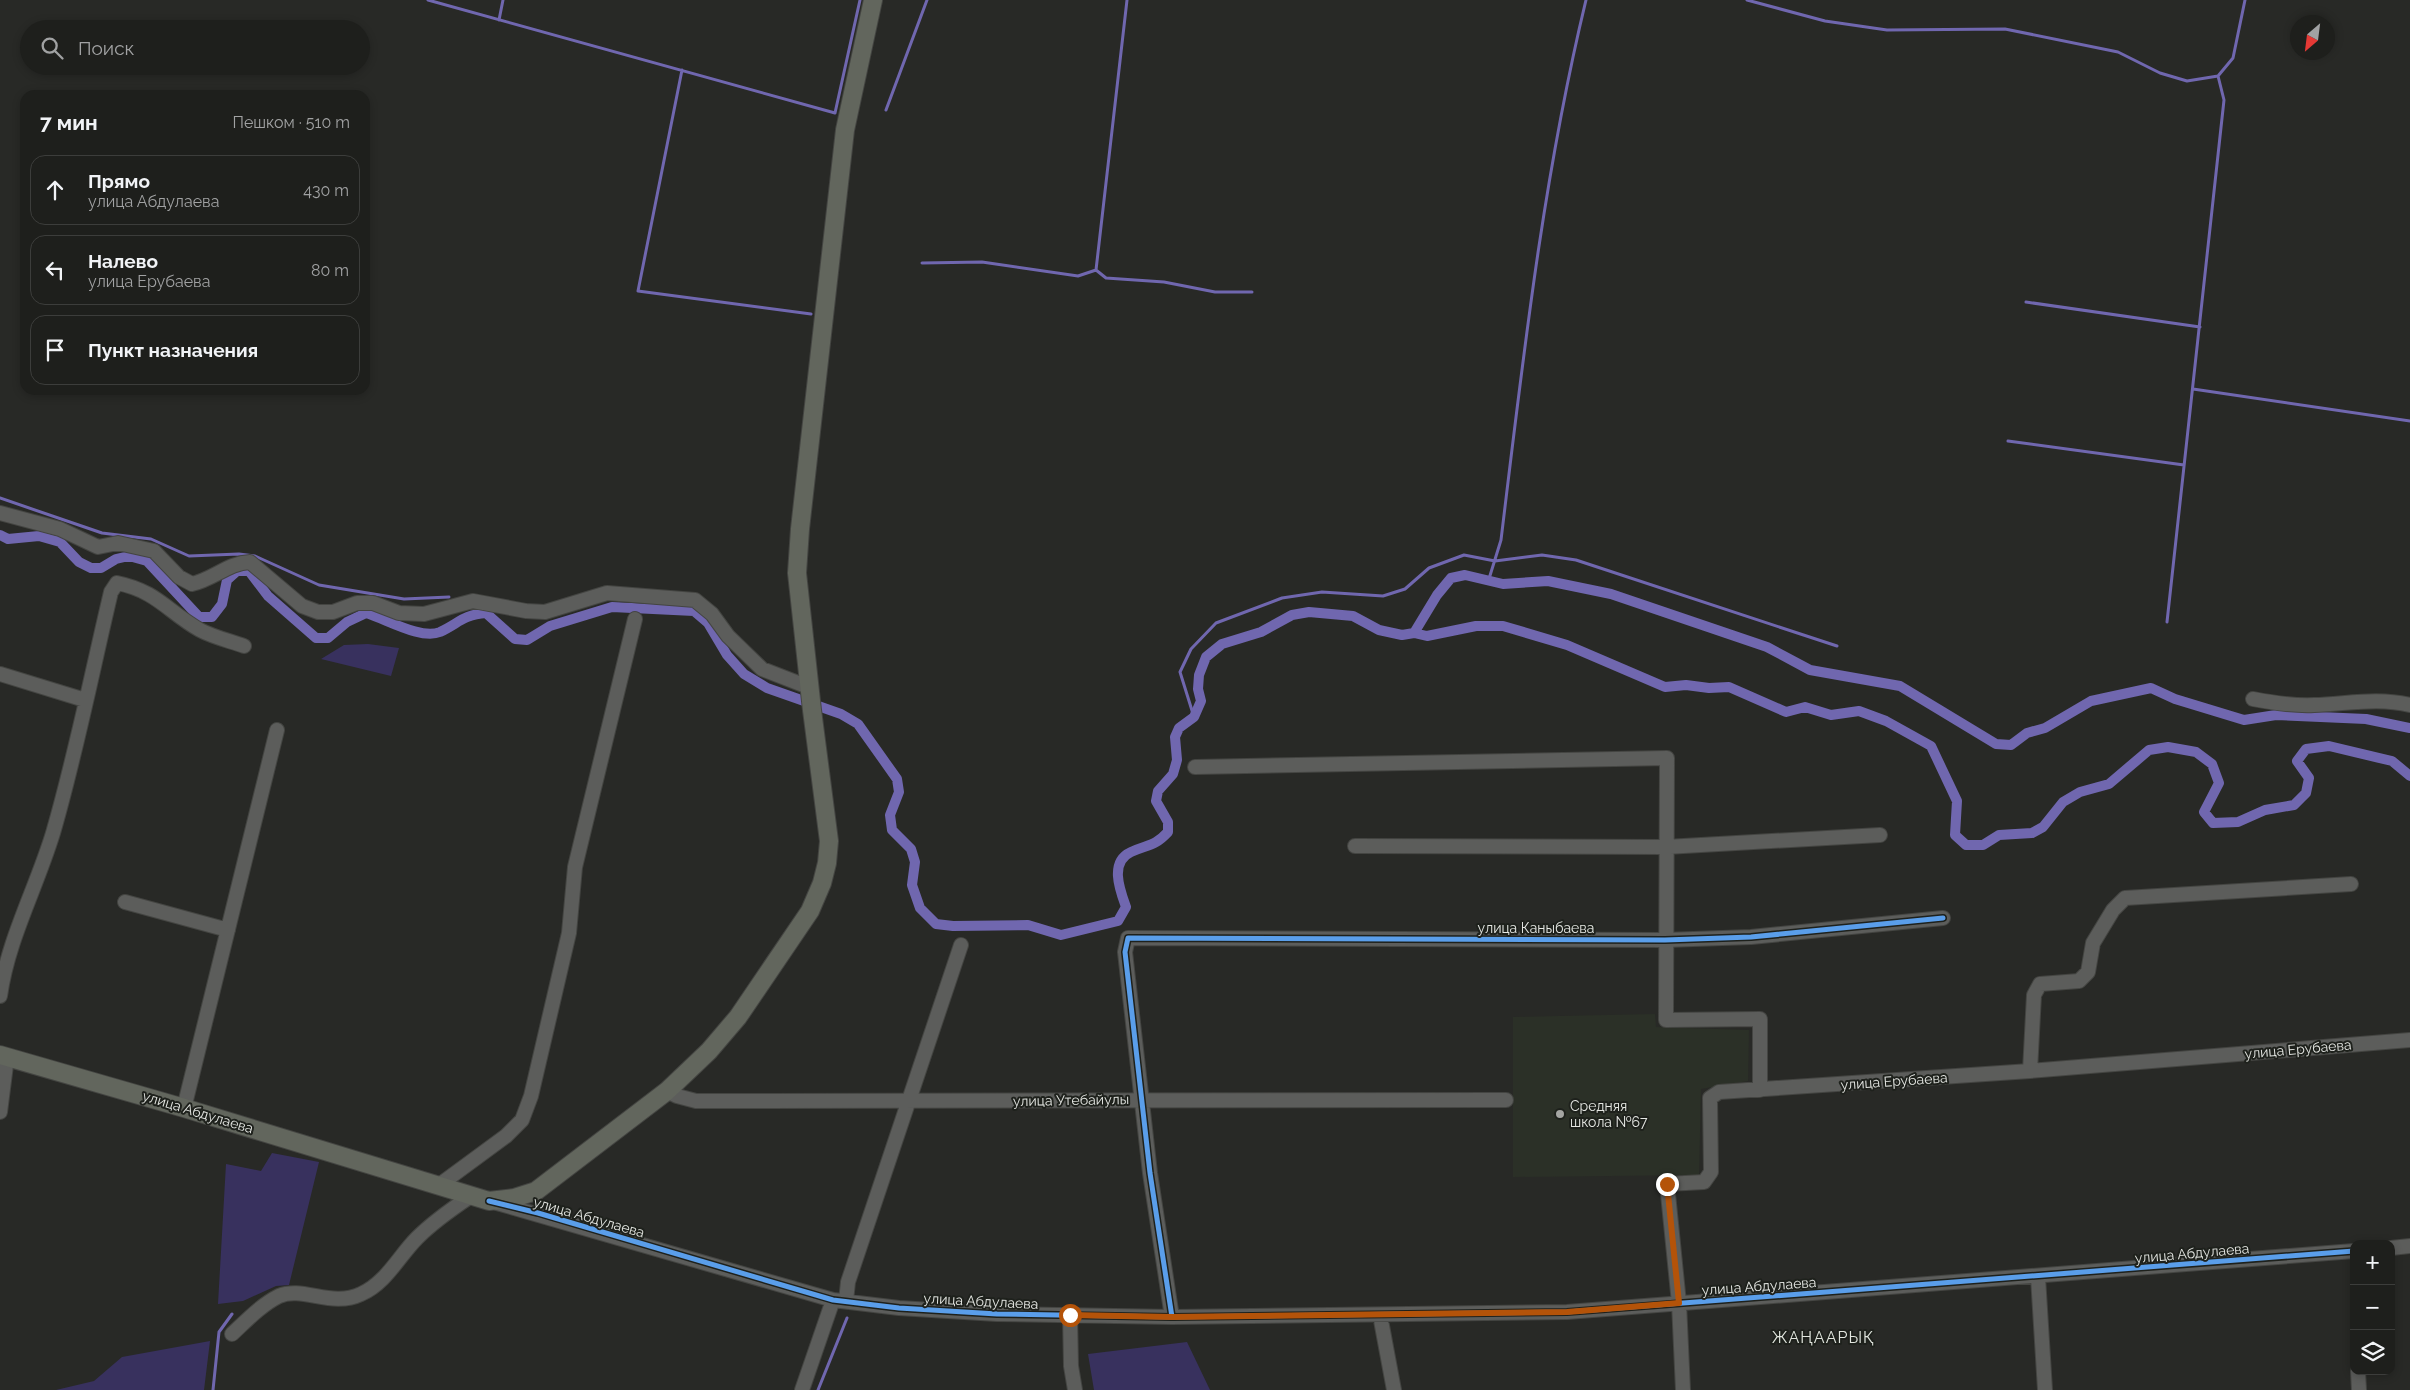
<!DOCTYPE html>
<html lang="ru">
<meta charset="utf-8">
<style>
:root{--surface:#1e1f1c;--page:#2b2c29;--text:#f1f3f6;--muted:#a1a2a3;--line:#3c3d3b}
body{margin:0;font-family:Raleway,sans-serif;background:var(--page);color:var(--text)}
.controls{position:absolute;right:15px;bottom:15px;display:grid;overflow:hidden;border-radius:10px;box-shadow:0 2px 8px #0003}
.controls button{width:45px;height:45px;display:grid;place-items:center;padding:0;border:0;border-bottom:1px solid var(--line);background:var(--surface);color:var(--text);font:25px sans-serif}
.compass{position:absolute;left:2290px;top:15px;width:45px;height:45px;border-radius:50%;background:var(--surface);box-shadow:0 2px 8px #0003;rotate:208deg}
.stop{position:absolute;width:15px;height:15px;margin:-11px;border:4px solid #b45309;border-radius:50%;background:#fff}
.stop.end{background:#b45309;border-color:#fff;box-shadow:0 1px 5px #0008}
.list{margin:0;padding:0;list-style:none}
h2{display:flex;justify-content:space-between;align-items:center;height:65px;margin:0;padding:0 20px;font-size:21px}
h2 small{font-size:16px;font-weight:400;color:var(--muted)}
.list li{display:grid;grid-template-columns:32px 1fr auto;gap:15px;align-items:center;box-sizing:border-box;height:70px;margin:0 10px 10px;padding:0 10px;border:1px solid var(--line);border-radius:15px}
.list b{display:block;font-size:19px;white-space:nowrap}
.list p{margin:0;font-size:16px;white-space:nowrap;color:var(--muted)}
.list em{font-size:16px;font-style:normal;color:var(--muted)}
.icon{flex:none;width:28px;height:28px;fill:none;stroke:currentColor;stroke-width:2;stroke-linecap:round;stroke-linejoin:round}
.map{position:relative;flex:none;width:2410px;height:1390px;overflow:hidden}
.search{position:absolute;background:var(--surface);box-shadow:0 2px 8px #0003;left:20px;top:20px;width:350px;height:55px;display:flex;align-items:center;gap:12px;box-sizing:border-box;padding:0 18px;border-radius:28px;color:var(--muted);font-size:19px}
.panel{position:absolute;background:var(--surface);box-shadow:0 2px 8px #0003;left:20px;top:90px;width:350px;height:305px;border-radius:15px}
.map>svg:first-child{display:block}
</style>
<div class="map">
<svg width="2410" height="1390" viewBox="0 0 2410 1390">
<rect width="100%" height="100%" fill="#282926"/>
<path fill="#2b3027" d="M1655,1014l1,13 93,3 -1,51 -47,8 -2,86 -186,2v-160z"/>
<path fill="#38315e" d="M368,644l31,4 -8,28 -70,-17 23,-14z
M272,1153l47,9 -30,123 -13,1 -33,15 -25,3 8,-140 35,7z
M210,1341l-6,49h-148l38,-9 28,-24z
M1187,1342l23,48h-116l-6,-36z"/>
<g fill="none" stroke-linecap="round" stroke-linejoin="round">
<path stroke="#7067af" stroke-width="3" d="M428,0l407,113 25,-113
M1127,0l-31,270 10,8 58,4 51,10h37
M1747,0l78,21 62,9 118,-1 113,23 42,21 27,8 31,-5 15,-18 12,-58
M499,20l4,-20
M682,70l-44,221 173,23
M886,110l41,-110
M922,263l60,-1 96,14 18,-6
M2026,302l174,25
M2193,389l217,32
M2008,441l176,24
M0,498l102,35 49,6 38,17 50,-2 16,2 64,29 85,14 45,-2
M1488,582l13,-42c22,-181 42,-362 85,-540
M2167,622l57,-522 -6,-24
M1194,717l-14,-45 11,-23 25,-26 66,-25 40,-6 61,4 22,-7 24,-21 35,-13 31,6 47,-6 34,5 261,86
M213,1390l6,-58 13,-18
M818,1390l29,-72"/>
<path stroke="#7067af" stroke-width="10" d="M0,535l8,4 31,-3 21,6 19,20 12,6h10l15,-9 13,-3 18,5 52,56h13l10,-13 5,-24 10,-9h12l19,25 48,42h12l19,-16 19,-9c20,6 55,27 74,19 19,-9 23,-17 46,-19l29,26 12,1 23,-14 62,-19 82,4 14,12 19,32 17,19 23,14 74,26 17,10 39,55 2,13 -9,23 2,15 19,19 4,13 -3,23 8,23 16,16 17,2 75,-1 33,10 57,-14 8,-14c-6,-17 -17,-45 5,-55 17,-8 23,-5 37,-20v-10l-12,-21 2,-10 15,-17 4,-14 -2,-23 4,-9 15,-11 7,-16 -3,-12 1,-14 7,-18 16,-13 39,-12 31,-17 17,-3 44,4 26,14 23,5 12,-2 13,3 49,-10h27l64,19 98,42 21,-2 23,3 20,-1 57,25 19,-5 26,8 28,-4 27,10 45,25 26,55 -2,34 11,10h17l16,-10 33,-2 11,-6 20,-25 17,-10 29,-8 40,-34 19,-3 28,5 16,12 7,19 -15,29 9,11 25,-1 27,-12 29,-5 12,-12 3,-15 -12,-17 9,-12 23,-3 63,15 18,15
M1414,633l23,-38 14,-17 14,-3 38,9 45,-3 63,13 156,53 43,23 90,16 96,58 15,1 16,-12 18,-5 46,-27 60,-13 24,11 69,21 32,-5 90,4 44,9"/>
<defs>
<path id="minor" d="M0,513l60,16 38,18 20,-4 36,8 25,26 13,7c22,-5 36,-21 58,-22l52,44 16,6h15l24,-9h16l26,10 25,1 49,-13 53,10 19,1 62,-19 88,7 17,14 16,22 34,33 49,19
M0,674l85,26
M2253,699c21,4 41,7 61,6 33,-1 64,-8 96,0
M1195,767l472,-9 -1,262 94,-1v71
M1355,846l311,1 214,-12
M125,902l103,28
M0,996c8,-57 36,-107 53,-163 23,-79 39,-161 58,-241l6,-9c40,8 51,29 83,47 13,7 30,11 44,16
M2030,1071l4,-76 6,-11 39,-3 9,-9 5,-29 20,-33 12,-12 226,-14
M667,1091l10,5 19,5 810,-1
M184,1108l93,-378
M0,1112l7,-55
M438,1186l68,-50 16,-16 9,-24 38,-163 6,-66 60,-248
M497,1203l336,97 66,8 98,6 175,3 395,-5 787,-61
M2391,1248l19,-2
M2038,1277l7,113
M846,1301l2,-19 113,-337
M1070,1315l1,51 4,24
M1380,1315l14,75
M1172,1317l-22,-144 -25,-221 3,-14 537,2 86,-3 192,-19
M232,1334c14,-13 29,-29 47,-38 24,-10 53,12 82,-2 25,-11 38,-38 56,-56 16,-16 36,-30 54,-42
M2358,1371l1,19
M802,1390l31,-90
M1683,1390l-4,-87 -12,-119 37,-2 7,-10 -1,-74 9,-6 311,-21 380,-31"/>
<path id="major" d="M0,1055l184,53 305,93 25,-3 22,-7 131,-100 42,-40 29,-34 72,-106 12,-28 5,-20 2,-22 -17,-131 -15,-137 3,-44 45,-399 28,-130"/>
</defs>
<use href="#minor" stroke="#444542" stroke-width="16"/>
<use href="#major" stroke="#444542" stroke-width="20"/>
<use href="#minor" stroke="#5c5d5b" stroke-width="14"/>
<use href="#major" stroke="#62665d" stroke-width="18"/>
<defs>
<path id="cycleway" d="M489,1201l49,12 295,87 66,8 98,6 175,3 395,-5 787,-61
M1172,1317l-22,-144 -25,-221 3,-14 537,2 86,-3 192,-19"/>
</defs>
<use href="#cycleway" stroke="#1e211c" stroke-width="8"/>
<use href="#cycleway" stroke="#5a9eea" stroke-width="5"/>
</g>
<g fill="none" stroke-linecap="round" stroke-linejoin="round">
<path stroke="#b45309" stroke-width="6" d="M1070,1315l102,2 395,-5 112,-9 -12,-119"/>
</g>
<circle fill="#a4a5a2" stroke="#1e211c" stroke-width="2" cx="1560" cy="1114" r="5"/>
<g text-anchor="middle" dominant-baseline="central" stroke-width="4" stroke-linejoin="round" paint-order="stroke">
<g font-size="14" fill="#e6e8e4" stroke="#1e211c">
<text x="1536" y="928">улица Каныбаева</text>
<text transform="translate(2298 1049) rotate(-5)">улица Ерубаева</text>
<text transform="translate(1894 1081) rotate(-4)">улица Ерубаева</text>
<text transform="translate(1071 1100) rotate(-1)">улица Утебайулы</text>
<text transform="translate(198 1112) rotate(17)">улица Абдулаева</text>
<text transform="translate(589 1217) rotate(16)">улица Абдулаева</text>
<text transform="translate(2192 1253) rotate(-5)">улица Абдулаева</text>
<text transform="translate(1759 1286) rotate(-4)">улица Абдулаева</text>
<text transform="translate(981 1301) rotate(3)">улица Абдулаева</text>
</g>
<g font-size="14" fill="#e6e8e4" stroke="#1e211c" text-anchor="start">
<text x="1570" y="1106">Средняя<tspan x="1570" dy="16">школа №67</tspan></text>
</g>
<g font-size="16" letter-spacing="1" fill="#e2e6df" stroke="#1e211c">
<text x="1823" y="1337">ЖАҢААРЫҚ</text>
</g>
</g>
</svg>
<div class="controls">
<button>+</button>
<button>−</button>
<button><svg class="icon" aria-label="layers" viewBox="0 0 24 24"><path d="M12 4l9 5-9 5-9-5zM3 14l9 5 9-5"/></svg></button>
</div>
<svg class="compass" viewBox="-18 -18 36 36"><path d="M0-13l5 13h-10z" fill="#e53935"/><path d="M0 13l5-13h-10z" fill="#a1a2a3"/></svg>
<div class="stop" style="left:1070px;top:1315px"></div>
<div class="stop end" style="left:1667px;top:1184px"></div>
<div class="search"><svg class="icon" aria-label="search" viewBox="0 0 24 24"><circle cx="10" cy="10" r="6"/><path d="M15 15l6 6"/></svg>Поиск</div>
<section class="panel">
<h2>7 мин<small>Пешком · 510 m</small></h2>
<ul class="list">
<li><svg class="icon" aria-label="ahead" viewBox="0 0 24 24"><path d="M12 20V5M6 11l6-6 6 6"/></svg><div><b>Прямо</b><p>улица Абдулаева</p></div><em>430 m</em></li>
<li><svg class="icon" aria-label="left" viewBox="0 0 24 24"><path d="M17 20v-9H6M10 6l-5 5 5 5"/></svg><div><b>Налево</b><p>улица Ерубаева</p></div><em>80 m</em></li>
<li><svg class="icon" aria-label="arrive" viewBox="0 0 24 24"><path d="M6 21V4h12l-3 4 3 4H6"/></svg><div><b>Пункт назначения</b></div></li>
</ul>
</section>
</div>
